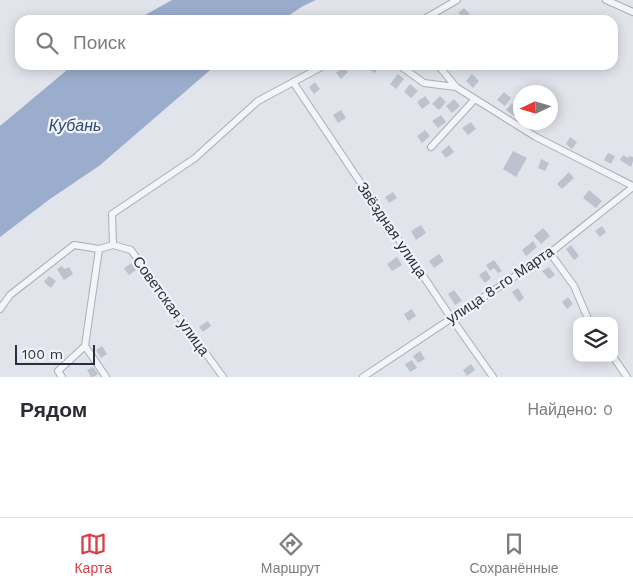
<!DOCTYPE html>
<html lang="ru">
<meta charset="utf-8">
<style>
:root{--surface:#fff;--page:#f7f7f7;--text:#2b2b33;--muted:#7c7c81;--line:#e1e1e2;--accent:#d54147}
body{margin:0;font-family:"Work Sans",sans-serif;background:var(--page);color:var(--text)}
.controls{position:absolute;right:15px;bottom:15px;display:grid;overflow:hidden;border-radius:10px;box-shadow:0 2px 12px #0003}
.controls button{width:45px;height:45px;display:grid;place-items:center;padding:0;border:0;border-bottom:1px solid var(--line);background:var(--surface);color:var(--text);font:25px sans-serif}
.compass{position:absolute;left:513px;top:85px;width:45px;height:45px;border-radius:50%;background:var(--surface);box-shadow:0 2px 12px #0003;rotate:266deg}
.scale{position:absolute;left:15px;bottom:12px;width:80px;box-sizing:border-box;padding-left:5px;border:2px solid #292f43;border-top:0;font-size:14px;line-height:18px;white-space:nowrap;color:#292f43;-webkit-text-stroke:4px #f1f3f8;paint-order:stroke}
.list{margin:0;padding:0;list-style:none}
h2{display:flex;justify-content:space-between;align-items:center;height:65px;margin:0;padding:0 20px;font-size:21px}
h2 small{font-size:16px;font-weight:400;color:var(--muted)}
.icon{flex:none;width:28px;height:28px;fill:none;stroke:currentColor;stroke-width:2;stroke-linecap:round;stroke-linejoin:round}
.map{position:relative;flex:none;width:633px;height:377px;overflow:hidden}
.search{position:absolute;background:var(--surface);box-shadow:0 2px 12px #0003;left:15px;right:15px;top:15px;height:55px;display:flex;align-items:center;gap:12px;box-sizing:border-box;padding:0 18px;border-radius:15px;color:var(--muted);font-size:19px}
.sheet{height:140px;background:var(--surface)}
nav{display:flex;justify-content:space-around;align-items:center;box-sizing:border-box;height:70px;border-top:1px solid var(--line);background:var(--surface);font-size:14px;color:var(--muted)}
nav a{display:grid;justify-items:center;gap:2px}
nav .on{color:var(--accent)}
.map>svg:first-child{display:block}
</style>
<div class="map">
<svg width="633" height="377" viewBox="0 0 633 377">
<rect width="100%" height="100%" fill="#e1e4eb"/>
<path fill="#9badcc" d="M172,0h144l-13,6 -21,14h-146z
M73,65h143l-117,101 -49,33 -50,38v-111z"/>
<path fill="#bec2ce" d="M464,8l6,6 -6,5 -6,-6z
M369,65h11l-5,8 -8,-5z
M343,66l5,6 -7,7 -5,-6z
M398,74l6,5 -8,10 -6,-5z
M472,74l7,7 -6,7 -7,-7z
M315,82l5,7 -6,5 -5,-7z
M410,84l8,7 -7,7 -7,-6z
M504,92l7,6 -6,8 -8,-6z
M425,96l5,7 -8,6 -5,-7z
M440,96l6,6 -7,8 -7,-6z
M454,99l6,7 -8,7 -6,-7z
M512,103l8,7 -6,6 -8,-6z
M341,110l5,8 -8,5 -5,-8z
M441,115l5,7 -8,6 -6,-7z
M471,122l5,7 -8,6 -6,-7z
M425,130l5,6 -8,7 -5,-7z
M570,137l7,5 -5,7 -6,-5z
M449,145l5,7 -8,6 -5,-6z
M513,151l14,7 -11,19 -13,-8z
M608,153l7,3 -4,8 -7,-4z
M623,155l5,3 1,-2 4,1v4l-2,6 -11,-7z
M541,159l8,4 -4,8 -7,-3z
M569,172l5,6 -12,11 -5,-5z
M589,190l13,11 -6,7 -13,-10z
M393,192l4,6 -8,5 -4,-6z
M421,225l5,8 -10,7 -5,-9z
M602,226l4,6 -6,5 -5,-6z
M543,228l7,8 -9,8 -7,-8z
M533,241l4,6 -11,9 -4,-6z
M571,245l8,11 -5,4 -8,-11z
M439,254l5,7 -10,7 -5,-7z
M397,257l5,8 -10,6 -5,-7z
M494,260l8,11 -4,2 -4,-5 -4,3 -4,-6z
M132,263l4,7 -7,5 -5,-7z
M62,266l2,3 5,-2 4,7 -9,6 -7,-11z
M549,267l6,8 -6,4 -7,-8z
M486,270l5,8 -6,5 -6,-8z
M49,276l7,5 -5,7 -7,-6z
M518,288l6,10 -5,4 -7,-10z
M454,290l8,11 -7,4 -7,-11z
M568,297l5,7 -6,5 -5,-7z
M412,309l4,7 -8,5 -4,-7z
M208,321l3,5 -8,6 -4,-5z
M102,346l5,8 -6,4 -5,-8z
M420,351l5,8 -7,4 -5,-7z
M412,360l5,8 -7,4 -5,-8z
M471,364l4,6 -8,6 -4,-6z
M93,367l5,7 -5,3h-2l-4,-7z"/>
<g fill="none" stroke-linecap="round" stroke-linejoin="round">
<defs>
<path id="minor" d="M606,0l27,12
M424,20l2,-2 31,-18
M399,65l25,18 32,4
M438,65l18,22 80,50 97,49
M293,82l159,237 41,58
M431,147l44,-48
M113,245l18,5 92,127
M99,249l-14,97 21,31
M550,253l24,33 15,35
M0,309l10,-14 64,-50 25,4 14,-4 -1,-31 83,-56 63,-57 67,-36
M614,358l13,19
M62,377l-4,-6 27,-25
M363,377l187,-124 83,-66"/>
</defs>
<use href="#minor" stroke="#aaaeb9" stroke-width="8"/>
<use href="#minor" stroke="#f4f5f8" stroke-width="6"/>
</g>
<g text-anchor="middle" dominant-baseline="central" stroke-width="4.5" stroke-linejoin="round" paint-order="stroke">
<g font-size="15" fill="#292f43" stroke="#f1f3f8">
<text transform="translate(392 230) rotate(56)">Звёздная улица</text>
<text transform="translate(500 285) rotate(-34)">улица 8-го Марта</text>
<text transform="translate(171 306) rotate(54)">Советская улица</text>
</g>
<g font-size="16" font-style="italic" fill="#304979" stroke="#f1f3f8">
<text x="75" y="125">Кубань</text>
</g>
</g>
</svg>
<div class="controls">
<button><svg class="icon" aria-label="layers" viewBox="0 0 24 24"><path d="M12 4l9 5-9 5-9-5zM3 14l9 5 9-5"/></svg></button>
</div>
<svg class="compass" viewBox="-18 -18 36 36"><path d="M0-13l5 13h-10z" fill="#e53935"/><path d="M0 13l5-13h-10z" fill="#7c7c81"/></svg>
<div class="scale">100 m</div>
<div class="search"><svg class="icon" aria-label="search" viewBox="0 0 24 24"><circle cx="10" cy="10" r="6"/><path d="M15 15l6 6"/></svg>Поиск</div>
</div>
<section class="sheet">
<h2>Рядом<small>Найдено: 0</small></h2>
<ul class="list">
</ul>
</section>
<nav>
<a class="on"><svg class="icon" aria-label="map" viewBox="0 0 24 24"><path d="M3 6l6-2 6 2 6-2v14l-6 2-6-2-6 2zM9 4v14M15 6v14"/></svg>Карта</a>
<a><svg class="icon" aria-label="directions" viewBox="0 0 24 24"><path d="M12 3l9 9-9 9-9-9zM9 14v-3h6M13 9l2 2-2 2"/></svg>Маршрут</a>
<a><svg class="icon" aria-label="saved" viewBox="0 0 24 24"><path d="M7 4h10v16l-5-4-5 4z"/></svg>Сохранённые</a>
</nav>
